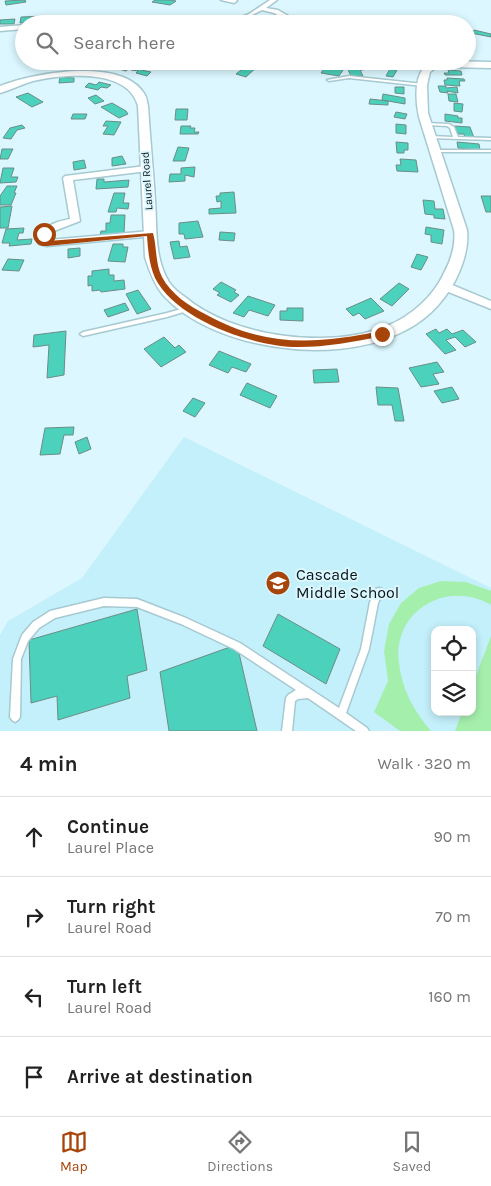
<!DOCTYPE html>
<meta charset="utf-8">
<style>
:root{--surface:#fff;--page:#f6f6f6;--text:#222;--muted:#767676;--line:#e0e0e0;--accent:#a74409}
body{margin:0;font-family:Karla,sans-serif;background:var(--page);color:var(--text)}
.controls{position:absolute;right:15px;bottom:15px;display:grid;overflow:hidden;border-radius:10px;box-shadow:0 2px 8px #0003}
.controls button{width:45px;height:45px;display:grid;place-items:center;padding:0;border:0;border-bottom:1px solid var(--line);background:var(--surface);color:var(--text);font:25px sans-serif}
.stop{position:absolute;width:15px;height:15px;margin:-11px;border:4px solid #a74409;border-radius:50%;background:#fff}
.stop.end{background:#a74409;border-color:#fff;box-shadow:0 1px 5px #0008}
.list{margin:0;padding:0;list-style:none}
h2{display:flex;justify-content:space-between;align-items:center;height:65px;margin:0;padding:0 20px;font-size:21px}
h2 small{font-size:16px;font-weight:400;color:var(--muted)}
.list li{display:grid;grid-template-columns:32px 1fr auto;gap:15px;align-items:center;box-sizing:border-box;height:80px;padding:0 20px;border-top:1px solid var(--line)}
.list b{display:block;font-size:19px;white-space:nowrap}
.list p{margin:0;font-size:16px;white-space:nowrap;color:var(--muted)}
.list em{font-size:16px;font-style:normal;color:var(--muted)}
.icon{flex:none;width:28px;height:28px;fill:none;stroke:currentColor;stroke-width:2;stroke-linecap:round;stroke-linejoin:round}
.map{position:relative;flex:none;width:491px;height:731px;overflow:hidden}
.search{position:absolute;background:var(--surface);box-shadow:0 2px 8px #0003;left:15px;right:15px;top:15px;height:55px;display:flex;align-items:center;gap:12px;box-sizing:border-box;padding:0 18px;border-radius:28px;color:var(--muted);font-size:19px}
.sheet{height:385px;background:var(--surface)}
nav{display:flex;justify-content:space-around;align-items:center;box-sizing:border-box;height:70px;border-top:1px solid var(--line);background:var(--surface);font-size:14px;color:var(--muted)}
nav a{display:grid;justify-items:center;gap:2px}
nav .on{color:var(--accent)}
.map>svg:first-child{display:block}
</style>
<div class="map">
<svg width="491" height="731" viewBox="0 0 491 731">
<rect width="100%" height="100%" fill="#dcf7ff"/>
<path fill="#c4f0fb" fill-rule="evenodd" d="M184,437l307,151v143h-491v-96l8,-14 74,-43zM435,630h37v82h-37z"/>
<path fill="#a5efad" d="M441,581l25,1 25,9v14c-44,-26 -99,6 -92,58 3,27 15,48 32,68h-31l-26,-19 14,-31 -4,-30 5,-27 12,-21 18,-15z
M491,636v95h-36l7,-19h10v-26z"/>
<path fill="#4bd1bc" stroke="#6c8d86" d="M25,0l1,2 -20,3 -1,-4z
M155,0h15l6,1 -6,4 -18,-3z
M47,16l-1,5h-17v2h-9l1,-6z
M15,19l-1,5h-14v-4z
M474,30l17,4v3l-20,-4z
M313,61l8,5 -8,2 -9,-5z
M356,61h9l7,2 -3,4 -15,-4z
M397,61h4l6,2 -6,5 -8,-2z
M117,63l15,3 -6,5 -14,-4z
M250,63l9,2 -13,12 -10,-3z
M136,66l8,2 -3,2 10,2 -4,4 -11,-3 2,-2 -7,-1z
M326,66l6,2 11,2 -4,6 -18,-3z
M362,66l1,4h-3l3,6h-12l-4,-9z
M390,69l7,1 -4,7 -7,-1z
M448,70l13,1 1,4h-17l-1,-2h5z
M60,77l14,1v4l-15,1z
M447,78l17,1 1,2h-6l1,5 -15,-1 -1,-5h3z
M99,82l12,3 -4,3 -6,-1 -3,3 -13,-3 4,-4 7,2z
M438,86h8v2l11,-1 1,6 -11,-2 1,2 -8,-1z
M395,87h9v7l-9,-1z
M28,93l15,9 -11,5 -16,-10z
M383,94l22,4v6l-23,-4z
M448,94h8l2,8 -9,-1z
M96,95l8,6 -9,3 -7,-6z
M370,99l18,2v4l-19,-1z
M112,103l14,8 2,3 -9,4 -18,-11z
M454,103l9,1 -1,8 -8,-1z
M176,109h12l-1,11h-12z
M396,112l11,2 -2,5 -11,-2z
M73,114h14l-2,5h-14z
M445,114l13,2v2h4v5l-17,-2z
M106,121l15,1 -7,13 -11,-1 5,-8h-5z
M396,124l10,1v9l-10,-1z
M22,125l3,3 -8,2 -6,9 -8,-1 7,-10z
M181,126h10l-1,2h5l-1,4h5l-1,2h-18z
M455,126l15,1 4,11h-9l-1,-4h-7z
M396,142l12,1v7h-4v3h-7z
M457,142l22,2 1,6 -22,-2z
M178,147l11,1 -4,13h-12z
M2,149h11l-5,10h-8z
M122,156l4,8 -14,2v-8z
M400,159l16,1 2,12 -21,-1 -1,-6h5z
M84,160l2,8 -12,2 -1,-8z
M195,167l-1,10 -9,-2v6l-16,1 1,-8h11v-6z
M3,168h11l-3,9h7l-2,5 -16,1z
M97,179h7v3l25,-2 -1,7 -32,2z
M7,186h10l-3,7h2l-5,12h-11v-9z
M234,192l2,21 -27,1v-5l12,-1v-7l-4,1 -1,-6h4v-3z
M114,193h11l-2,10h6l-1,6 -11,-1 -1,4h-8z
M481,196h10v16h-5z
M423,200l11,1 1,8h8l2,10 -11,-1v-3l-9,-1z
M12,206l-4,22h-8v-21z
M111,215h14l-1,19 -24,1 1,-4h5v-8h4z
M198,221l5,16 -18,2 -1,-5h-5v-11z
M426,227l18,3 -2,14 -11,-2v-7l-6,-1z
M24,228l-1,5h-4l-2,7 15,-1 -1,5 -22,2 1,-3h-8l4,-14z
M220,232l15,1 -1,8 -15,-1z
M179,241l1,6 7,-1 3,11 -16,2 -4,-17z
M113,244h10v3h5l-3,15 -17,-1z
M80,248v8l-12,2v-9z
M417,254l11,3 -7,13 -10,-3z
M8,259l16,1 -5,11 -17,-1z
M109,269v6h5v6l10,-1 1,9 -24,3 -1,-2 -8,1v-6l-4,1v-10h4v-5z
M221,282l15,8 -2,2 5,3 -8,7 -14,-7 3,-2 -7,-4z
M399,283l10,6 -17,17 -12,-7z
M138,290l13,19 -14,5 -11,-20z
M248,296l27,9 -7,11 -19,-6 -5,7 -11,-4z
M371,298l13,13 -19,8 -6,-6 -6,3 -7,-7z
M125,303l4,7 -21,7 -4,-7z
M287,308h16v13l-23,-1v-9h7z
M436,329l3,4 8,-4 5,5 11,-4 13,12 -11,5 -10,-10 -9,3 10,10 -11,4 -19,-20z
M66,331l-2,44 -17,3 2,-33 -16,2 1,-12z
M164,337l11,11 4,-3 7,7 -25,15 -17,-18z
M219,351l32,13 -5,8 -14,-5 -4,6 -19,-8z
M437,362l7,10 -11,2 6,10 -18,3 -12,-19z
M337,369l2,13 -25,1 -1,-13z
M247,383l30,13 -7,12 -30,-13z
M376,387l22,1 6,33h-9l-3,-16h-14z
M452,387l7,12 -17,4 -8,-12z
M193,398l12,5 -10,14 -12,-6z
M74,427l-1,8h-9l-4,19 -20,1 5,-27z
M87,437l4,12 -12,5 -4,-12z
M137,609l10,61 -20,6 3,22 -72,22 -1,-24 -26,7 -2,-63z
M278,614l62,35 -14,35 -63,-38z
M230,647l9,6 18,78h-88l-9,-59z"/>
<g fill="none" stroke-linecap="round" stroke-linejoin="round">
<defs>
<path id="service" d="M349,76l74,8 2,1 -2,1 -74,-8 -20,3 -2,-1z
M426,123l23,1 5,3 4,10 33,1v2l-61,-2 -1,-1 2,-1 22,1 -3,-9 -3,-2 -20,-1 -2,-1z
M433,150h58v2h-56l-2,-1z
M188,307l3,2 -1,1 -23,7 -84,19 -3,-2 3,-2 84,-19z
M379,588l3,1 1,3 -5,11 -9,46 -23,64 21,15 2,3h-13l-48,-33 -10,1 -3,2 -3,30h-10l4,-33 2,-3 8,-5 -62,-41 -53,-25 -44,-17 -33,-1 -49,12 -16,10 -11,13 -7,18 -1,58 -2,3 -3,2 -3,-2 -2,-3 3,-58 9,-24 11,-13 17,-11 54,-13 33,1 49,19 54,25 99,65 22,-59 9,-47 6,-13z"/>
<path id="minor" d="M221,0h15l1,1 -3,2z
M270,0h7l-11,8 12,2 12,7 2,7h-6l-1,-5 -11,-6 -12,-3 -28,14h-9l24,-10z
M98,18l31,6 -31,-2 -45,2z
M24,25v4l-24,2v-4z
M145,166l4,3 -1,2 -75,9 7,41 -26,10 -5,9 101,-9 5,3 -1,2 -107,10 -8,-2 -1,-2c5,-16 16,-20 32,-23l-7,-41 2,-2z
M445,282l46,19v8l-50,-20 -2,-3 2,-3z"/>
<path id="tertiary" d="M445,61l46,1v6l-46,-1 -11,2 -4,3 -3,13 1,28 39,117c2,17 -4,35 -12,51 -13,24 -32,42 -57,53 -66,31 -185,16 -235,-39 -9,-11 -14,-25 -18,-38l-7,-151c-10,-38 -74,-32 -105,-25 -11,3 -22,9 -33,12v-7c32,-13 124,-30 145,9 2,3 2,8 3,11 2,31 5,63 7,94 2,27 -1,58 14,82 4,6 10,11 16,15 47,40 145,53 202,29 24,-10 46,-29 57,-53 7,-13 12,-28 10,-43l-35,-113c-3,-13 -5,-37 4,-48 4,-6 15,-6 22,-8z"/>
</defs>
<use href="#service" stroke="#a7c9d1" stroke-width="3"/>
<use href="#minor" stroke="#a7c9d1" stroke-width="3"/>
<use href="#tertiary" stroke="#a7c9d1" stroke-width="3"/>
<use href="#service" fill="#fff" fill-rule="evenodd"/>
<use href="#minor" fill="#fff" fill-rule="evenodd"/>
<use href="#tertiary" fill="#fff" fill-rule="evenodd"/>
</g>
<path fill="#a74409" d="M44,232l3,2 -1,7h2l105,-8c4,14 2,30 9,44 9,17 27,29 43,37 61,34 110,30 177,17l4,3 -4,2c-28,6 -55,11 -84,11 -44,0 -122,-27 -143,-69 -6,-14 -7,-28 -8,-42l-100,10 -8,-4 2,-8z"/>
<defs>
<symbol id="school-disc" viewBox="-11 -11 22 22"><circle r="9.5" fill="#a74409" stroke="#dcf7ff"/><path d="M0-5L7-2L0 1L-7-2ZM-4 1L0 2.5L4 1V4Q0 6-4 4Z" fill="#fff"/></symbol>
</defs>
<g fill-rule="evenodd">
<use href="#school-disc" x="264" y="569" width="28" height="28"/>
</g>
<g text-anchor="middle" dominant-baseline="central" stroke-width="4" stroke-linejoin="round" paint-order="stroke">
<g font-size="11" fill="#091619" stroke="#dcf7ff">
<text transform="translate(147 181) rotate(-94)">Laurel Road</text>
</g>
<g font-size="16" fill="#091619" stroke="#dcf7ff" text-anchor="start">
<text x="296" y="574">Cascade<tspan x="296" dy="18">Middle School</tspan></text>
</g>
</g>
</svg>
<div class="controls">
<button><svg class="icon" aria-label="locate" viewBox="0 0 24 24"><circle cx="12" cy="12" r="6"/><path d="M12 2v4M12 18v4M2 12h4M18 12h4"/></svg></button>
<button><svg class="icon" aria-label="layers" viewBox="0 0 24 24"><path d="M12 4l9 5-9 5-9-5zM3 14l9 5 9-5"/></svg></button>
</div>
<div class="stop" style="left:44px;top:234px"></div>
<div class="stop end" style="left:382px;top:334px"></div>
<div class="search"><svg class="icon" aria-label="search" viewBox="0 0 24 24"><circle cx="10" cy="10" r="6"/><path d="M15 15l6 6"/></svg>Search here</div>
</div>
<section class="sheet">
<h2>4 min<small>Walk · 320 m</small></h2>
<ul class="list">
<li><svg class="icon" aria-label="ahead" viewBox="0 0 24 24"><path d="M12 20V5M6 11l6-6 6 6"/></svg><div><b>Continue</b><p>Laurel Place</p></div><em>90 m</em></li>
<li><svg class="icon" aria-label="right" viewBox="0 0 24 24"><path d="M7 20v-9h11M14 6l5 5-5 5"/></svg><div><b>Turn right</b><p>Laurel Road</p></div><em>70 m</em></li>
<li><svg class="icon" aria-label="left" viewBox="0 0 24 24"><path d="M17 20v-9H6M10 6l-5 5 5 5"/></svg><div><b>Turn left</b><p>Laurel Road</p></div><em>160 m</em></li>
<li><svg class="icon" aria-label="arrive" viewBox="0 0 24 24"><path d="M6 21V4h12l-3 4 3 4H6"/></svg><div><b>Arrive at destination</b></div></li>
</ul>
</section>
<nav>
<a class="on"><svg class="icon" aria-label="map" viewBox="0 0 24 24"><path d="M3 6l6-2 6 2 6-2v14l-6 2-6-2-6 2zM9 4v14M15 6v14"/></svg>Map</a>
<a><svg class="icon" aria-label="directions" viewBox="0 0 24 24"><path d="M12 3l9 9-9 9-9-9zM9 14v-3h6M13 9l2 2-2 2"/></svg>Directions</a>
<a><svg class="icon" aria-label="saved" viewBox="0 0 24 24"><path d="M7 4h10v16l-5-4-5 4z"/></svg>Saved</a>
</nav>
